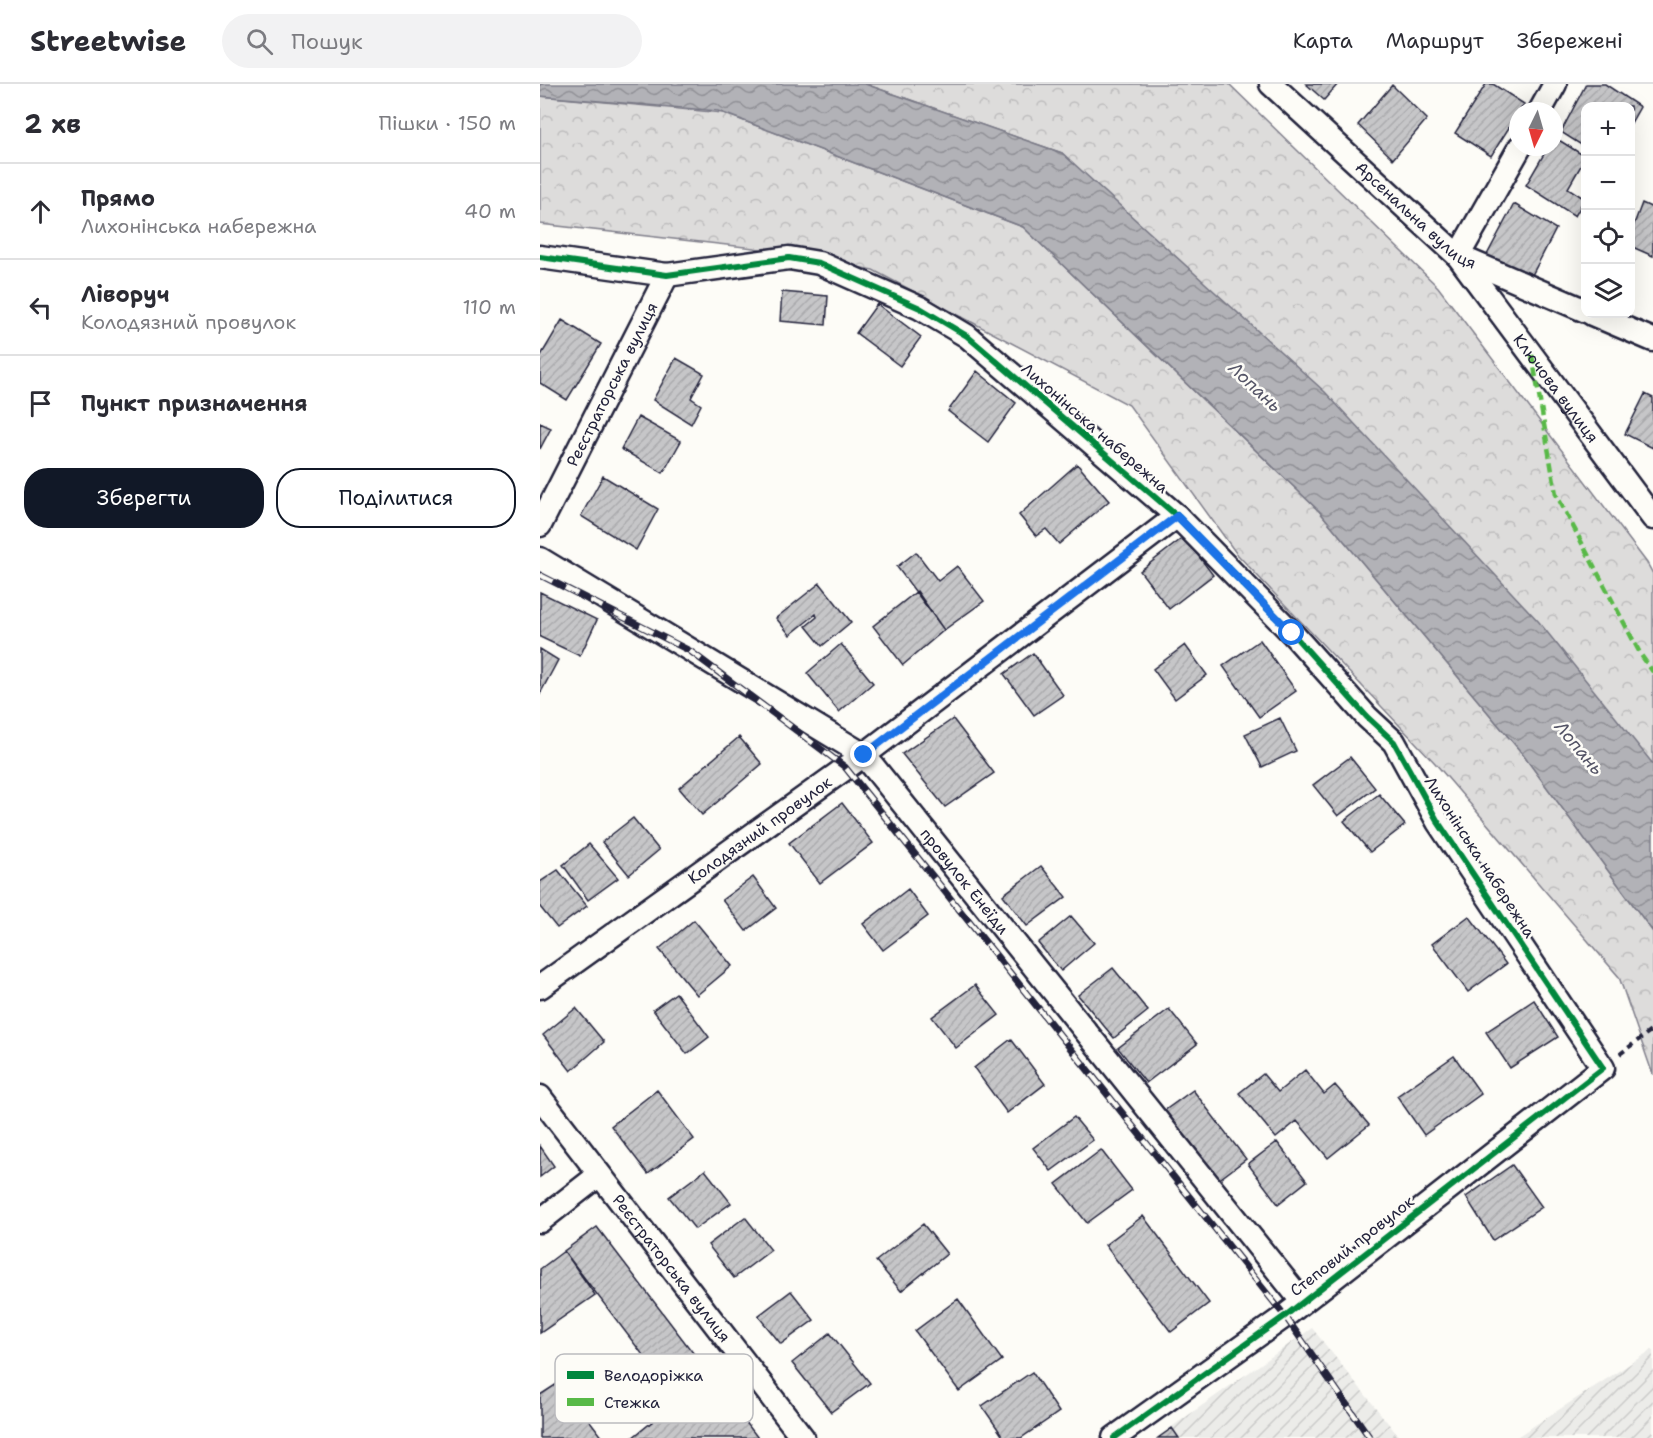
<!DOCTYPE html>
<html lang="uk">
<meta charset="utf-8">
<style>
:root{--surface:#fff;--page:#f2f2f3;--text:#2b2b33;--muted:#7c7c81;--line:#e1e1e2;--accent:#111827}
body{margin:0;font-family:"Shantell Sans",sans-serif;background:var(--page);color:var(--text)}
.controls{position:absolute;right:18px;top:18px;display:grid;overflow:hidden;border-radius:12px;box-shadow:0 6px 24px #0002}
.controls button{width:54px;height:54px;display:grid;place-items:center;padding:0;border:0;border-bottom:2px solid var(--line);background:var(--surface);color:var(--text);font:30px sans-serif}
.compass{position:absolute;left:969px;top:18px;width:54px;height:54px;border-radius:50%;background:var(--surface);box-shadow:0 6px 24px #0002;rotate:185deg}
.stop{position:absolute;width:18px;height:18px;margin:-14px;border:4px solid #1a73e8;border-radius:50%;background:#fff}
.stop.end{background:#1a73e8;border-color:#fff;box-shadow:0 2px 6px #0008}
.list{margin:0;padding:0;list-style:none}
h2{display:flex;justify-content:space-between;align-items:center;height:78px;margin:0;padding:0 24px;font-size:26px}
h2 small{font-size:20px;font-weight:400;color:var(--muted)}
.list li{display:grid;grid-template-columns:39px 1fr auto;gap:18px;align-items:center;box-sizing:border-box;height:96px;padding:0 24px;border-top:2px solid var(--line)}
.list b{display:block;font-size:22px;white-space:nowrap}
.list p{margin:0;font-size:20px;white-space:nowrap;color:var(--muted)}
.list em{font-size:20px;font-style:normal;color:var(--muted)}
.actions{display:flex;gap:12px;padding:18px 24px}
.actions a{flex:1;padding:14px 0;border:2px solid var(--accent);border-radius:24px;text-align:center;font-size:21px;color:var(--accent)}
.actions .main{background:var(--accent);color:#fff}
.icon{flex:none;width:33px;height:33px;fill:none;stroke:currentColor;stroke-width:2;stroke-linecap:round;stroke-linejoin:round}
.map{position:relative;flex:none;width:1113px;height:1354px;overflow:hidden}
header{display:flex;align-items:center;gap:36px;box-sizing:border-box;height:84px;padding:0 30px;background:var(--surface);border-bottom:2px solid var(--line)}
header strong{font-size:28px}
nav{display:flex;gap:33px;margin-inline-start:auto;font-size:21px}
.search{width:420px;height:54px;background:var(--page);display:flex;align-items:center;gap:15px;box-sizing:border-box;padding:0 21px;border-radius:33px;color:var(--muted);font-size:22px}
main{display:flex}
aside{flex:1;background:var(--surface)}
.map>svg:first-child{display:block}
</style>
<header>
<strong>Streetwise</strong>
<div class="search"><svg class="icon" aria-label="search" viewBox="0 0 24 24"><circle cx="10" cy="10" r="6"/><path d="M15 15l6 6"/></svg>Пошук</div>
<nav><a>Карта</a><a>Маршрут</a><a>Збережені</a></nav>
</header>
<main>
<aside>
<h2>2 хв<small>Пішки · 150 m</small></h2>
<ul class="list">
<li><svg class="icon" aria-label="ahead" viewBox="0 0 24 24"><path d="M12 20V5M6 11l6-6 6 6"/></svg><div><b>Прямо</b><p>Лихонінська набережна</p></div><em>40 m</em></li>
<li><svg class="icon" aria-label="left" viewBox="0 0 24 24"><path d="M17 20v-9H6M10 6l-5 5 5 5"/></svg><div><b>Ліворуч</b><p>Колодязний провулок</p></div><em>110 m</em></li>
<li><svg class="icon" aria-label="arrive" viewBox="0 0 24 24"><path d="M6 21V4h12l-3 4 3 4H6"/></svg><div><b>Пункт призначення</b></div></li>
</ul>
<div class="actions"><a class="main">Зберегти</a><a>Поділитися</a></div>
</aside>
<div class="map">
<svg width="1113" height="1354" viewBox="0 0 1113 1354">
<defs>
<pattern id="industrial-furrows" width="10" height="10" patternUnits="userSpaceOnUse" patternTransform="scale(1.5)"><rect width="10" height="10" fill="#ecece9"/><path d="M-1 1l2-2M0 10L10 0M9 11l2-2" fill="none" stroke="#cacac9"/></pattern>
<pattern id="forest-crowns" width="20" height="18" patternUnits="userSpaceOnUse" patternTransform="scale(1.5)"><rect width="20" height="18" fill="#dddcdb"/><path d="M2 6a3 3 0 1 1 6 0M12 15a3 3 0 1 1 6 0" fill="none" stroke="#bdbcbd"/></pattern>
<pattern id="water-waves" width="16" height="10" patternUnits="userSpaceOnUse" patternTransform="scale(1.5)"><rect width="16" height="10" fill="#b2b2b7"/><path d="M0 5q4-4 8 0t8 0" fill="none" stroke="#909096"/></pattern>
<pattern id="building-hatch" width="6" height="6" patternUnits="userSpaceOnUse" patternTransform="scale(1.5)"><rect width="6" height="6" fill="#c6c6c8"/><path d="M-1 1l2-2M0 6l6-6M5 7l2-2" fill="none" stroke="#aaaaad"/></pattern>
</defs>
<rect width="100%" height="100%" fill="#fdfcf7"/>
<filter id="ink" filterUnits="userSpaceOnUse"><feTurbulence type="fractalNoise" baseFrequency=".0167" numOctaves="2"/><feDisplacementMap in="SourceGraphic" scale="12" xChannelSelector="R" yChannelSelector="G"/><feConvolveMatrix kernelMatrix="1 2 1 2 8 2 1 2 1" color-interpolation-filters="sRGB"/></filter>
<g filter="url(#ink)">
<path fill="url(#industrial-furrows)" d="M772,1244l88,110h-244z
M1113,1265v89h-138z"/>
<path fill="url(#forest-crowns)" stroke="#807f8b" stroke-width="1.5" d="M325,0h364l209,203 209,276 6,11v191l-591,-612z
M0,12l183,17 300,114 296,284 202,241 132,180v143l-34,-98 -184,-214 -199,-210 -107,-148 -256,-135 -119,-22 -214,-24z"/>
<path fill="url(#water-waves)" stroke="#787885" stroke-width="1.5" d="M0,0h325l197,69 263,239 214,230 114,142v168l-132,-180 -202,-241 -296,-284 -305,-116 -178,-15z"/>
<path fill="url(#building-hatch)" stroke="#22223b" stroke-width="1.5" d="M766,0h32l-14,16z
M946,0h7l31,20 -33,52 -36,-23z
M1046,0h19l35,23 -9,16 -1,-17h-44v42l-25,-16z
M852,1l35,34 -34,40 -35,-34z
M1014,53l32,20 -18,31 17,11 -10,17 -49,-31 22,-38h6z
M1102,119l11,5v48l-23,-10v-11z
M974,120l42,25 -26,50 -43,-24z
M242,208l46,4 -2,29 -46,-4z
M337,220l44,33 -21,29 -44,-33z
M22,236l39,24 -34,56 -27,-17v-26z
M136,274l28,16 -13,24 10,7 -10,19 -38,-24z
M437,287l39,32 -28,39 -40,-31z
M1105,310l8,4v50l-28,-14z
M98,333l43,24 -18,32 -42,-24z
M0,339l11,5 -11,21z
M537,380l32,37 -50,43 -13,-15 -10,7 -17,-21z
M63,392l55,33 -22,41 -55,-34z
M644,453l29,38 -44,34 -29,-38z
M376,468l22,29 19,-15 27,35 -40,29 -47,-63z
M280,499l31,39 -29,24 -16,-20 11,-9 -1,-3 -26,21 -14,-17z
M377,507l27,39 -41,35 -30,-39z
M0,508l57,28 -17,36 -40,-19z
M720,556l36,51 -37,26 -36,-51z
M301,560l32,39 -34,29 -32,-39z
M645,561l22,30 -32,24 -22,-30z
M0,565l18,11 -18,34z
M493,569l30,42 -29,20 -30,-41z
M740,634l16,33 -34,16 -17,-33z
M413,635l41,54 -49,34 -43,-53z
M199,653l23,27 -60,51 -23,-27z
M810,673l25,31 -37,28 -25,-31z
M839,710l26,31 -35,27 -26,-31z
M302,719l31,40 -53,40 -31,-40z
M93,734l26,32 -30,25 -27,-33z
M49,760l29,34 -30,22 -25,-35z
M501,782l25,31 -39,29 -24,-31z
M18,786l29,36 -30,22 -17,-21v-25z
M213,793l23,31 -30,23 -24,-31z
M368,805l20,27 -45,34 -20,-26z
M531,832l23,27 -33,28 -23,-28z
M929,832l37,48 -38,28 -36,-48z
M154,836l38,46 -35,29 -38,-46z
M573,884l35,43 -34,27 -36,-43z
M435,901l24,30 -43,33 -24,-31z
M136,909l33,44 -22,17 -34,-44z
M994,916l24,37 -48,31 -24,-36z
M36,924l28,34 -33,29 -28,-36z
M629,925l28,35 -51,39 -28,-35z
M471,955l34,45 -38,29 -33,-45z
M914,972l27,38 -57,41 -27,-39z
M765,986l19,24 11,-9 34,40 -41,33 -31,-37 -21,17 -37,-45 24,-19 15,18z
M117,1006l37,49 -46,35 -37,-48z
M653,1006l53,69 -29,22 -53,-70z
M534,1033l19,23 -42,31 -18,-23z
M737,1058l30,39 -29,23 -30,-40z
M0,1062l14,20 -14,11z
M561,1066l31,40 -45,33 -31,-39z
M972,1081l30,42 -49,33 -27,-43z
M165,1086l26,33 -36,26 -26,-32z
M603,1132l66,87 -38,29 -66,-87z
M205,1133l26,33 -37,28 -26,-33z
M383,1140l24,30 -46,37 -25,-30z
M57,1143l161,211h-126l46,-37 -114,-150z
M24,1167l31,44 -55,38v-64z
M251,1207l23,29 -33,24 -23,-28z
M418,1215l44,61 -43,31 -44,-60z
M290,1249l40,50 -39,29 -39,-49z
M492,1288l27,40 -38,26h-17l-22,-32z
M20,1298l43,56h-63v-43z
M632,1344l7,10h-21z"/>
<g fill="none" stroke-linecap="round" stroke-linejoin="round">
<defs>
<g id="minor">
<path id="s1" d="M731,0l187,172 128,55"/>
<path d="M1000,27l15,-27"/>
<path id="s2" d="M980,63l-62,109 195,262"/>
<path d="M0,173l127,18 122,-17 30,5 101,45 47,28 210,180 115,117 75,84 27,25 44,80 165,246 -318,248 -171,122"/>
<path d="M1052,230l61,26"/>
<path id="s3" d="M0,441l127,-250"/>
<path id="s4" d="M0,475l324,196 438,546"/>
<path id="s5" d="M0,903l324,-232 313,-239"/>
<path id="s6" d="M0,1013l263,341"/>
<path d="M0,1137l59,-46"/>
</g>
</defs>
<use href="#minor" stroke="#22223b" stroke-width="27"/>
<path stroke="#22223b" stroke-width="4" stroke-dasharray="6 4.5" stroke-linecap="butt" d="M1080,970l33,-25"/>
<use href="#minor" stroke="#fdfcf7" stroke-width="22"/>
<defs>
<path id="rail" d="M0,491l150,76 155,116 440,549 85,122"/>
</defs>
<use href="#rail" stroke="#22223b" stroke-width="7"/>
<use href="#rail" stroke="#fdfcf7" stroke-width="4.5" stroke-dasharray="14" stroke-linecap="butt"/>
<path stroke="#58b947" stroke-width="4.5" stroke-dasharray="9 4.5" stroke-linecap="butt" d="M992,271l24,139 85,161 12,17"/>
<defs>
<path id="cycleway" d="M0,173l127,18 122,-17 30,5 101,45 47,28 210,180 115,117 75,84 27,25 44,80 165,246 -318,248 -171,122"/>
</defs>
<use href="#cycleway" stroke="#fdfcf7" stroke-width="10"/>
<use href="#cycleway" stroke="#00873e" stroke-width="6"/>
</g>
</g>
<g fill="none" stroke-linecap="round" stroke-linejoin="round" filter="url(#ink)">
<path stroke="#1a73e8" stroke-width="8" d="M324,671l313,-239 115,117"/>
</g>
<g text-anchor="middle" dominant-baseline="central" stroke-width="5" stroke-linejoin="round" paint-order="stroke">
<g font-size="16" fill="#22223b" stroke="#fdfcf7">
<text stroke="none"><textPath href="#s1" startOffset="196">Арсенальна вулиця</textPath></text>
<text stroke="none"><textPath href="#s3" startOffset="158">Реєстраторська вулиця</textPath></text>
<text stroke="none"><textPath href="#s2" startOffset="290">Ключова вулиця</textPath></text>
<text transform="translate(555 344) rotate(41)">Лихонінська набережна</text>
<text stroke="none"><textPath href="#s5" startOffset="270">Колодязний провулок</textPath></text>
<text transform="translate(940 773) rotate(57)">Лихонінська набережна</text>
<text stroke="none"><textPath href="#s4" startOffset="540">провулок Енеїди</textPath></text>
<text transform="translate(812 1162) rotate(-38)">Степовий провулок</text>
<text stroke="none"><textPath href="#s6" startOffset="216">Реєстраторська вулиця</textPath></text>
</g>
<g font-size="18" font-style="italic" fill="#545466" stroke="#fdfcf7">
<text transform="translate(715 303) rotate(43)">Лопань</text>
<text transform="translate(1039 664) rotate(50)">Лопань</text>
</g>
</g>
<rect x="15" y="1270" width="198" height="69" rx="9" fill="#fdfcf7" stroke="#bbbbbf" stroke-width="1.5"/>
<rect x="27" y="1287" width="27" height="8" fill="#00873e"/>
<rect x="27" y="1314" width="27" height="8" fill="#58b947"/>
<g font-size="16" fill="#22223b">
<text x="64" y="1297">Велодоріжка</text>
<text x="64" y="1324">Стежка</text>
</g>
</svg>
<div class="controls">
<button>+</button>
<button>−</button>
<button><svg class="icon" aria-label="locate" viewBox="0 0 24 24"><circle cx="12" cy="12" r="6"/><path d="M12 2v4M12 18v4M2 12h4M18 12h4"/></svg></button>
<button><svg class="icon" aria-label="layers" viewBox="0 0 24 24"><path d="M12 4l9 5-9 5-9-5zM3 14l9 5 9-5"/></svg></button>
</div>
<svg class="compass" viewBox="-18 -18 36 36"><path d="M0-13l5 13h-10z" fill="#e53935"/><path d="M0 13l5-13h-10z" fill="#7c7c81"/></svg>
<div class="stop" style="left:752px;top:549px"></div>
<div class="stop end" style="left:324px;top:671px"></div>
</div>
</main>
